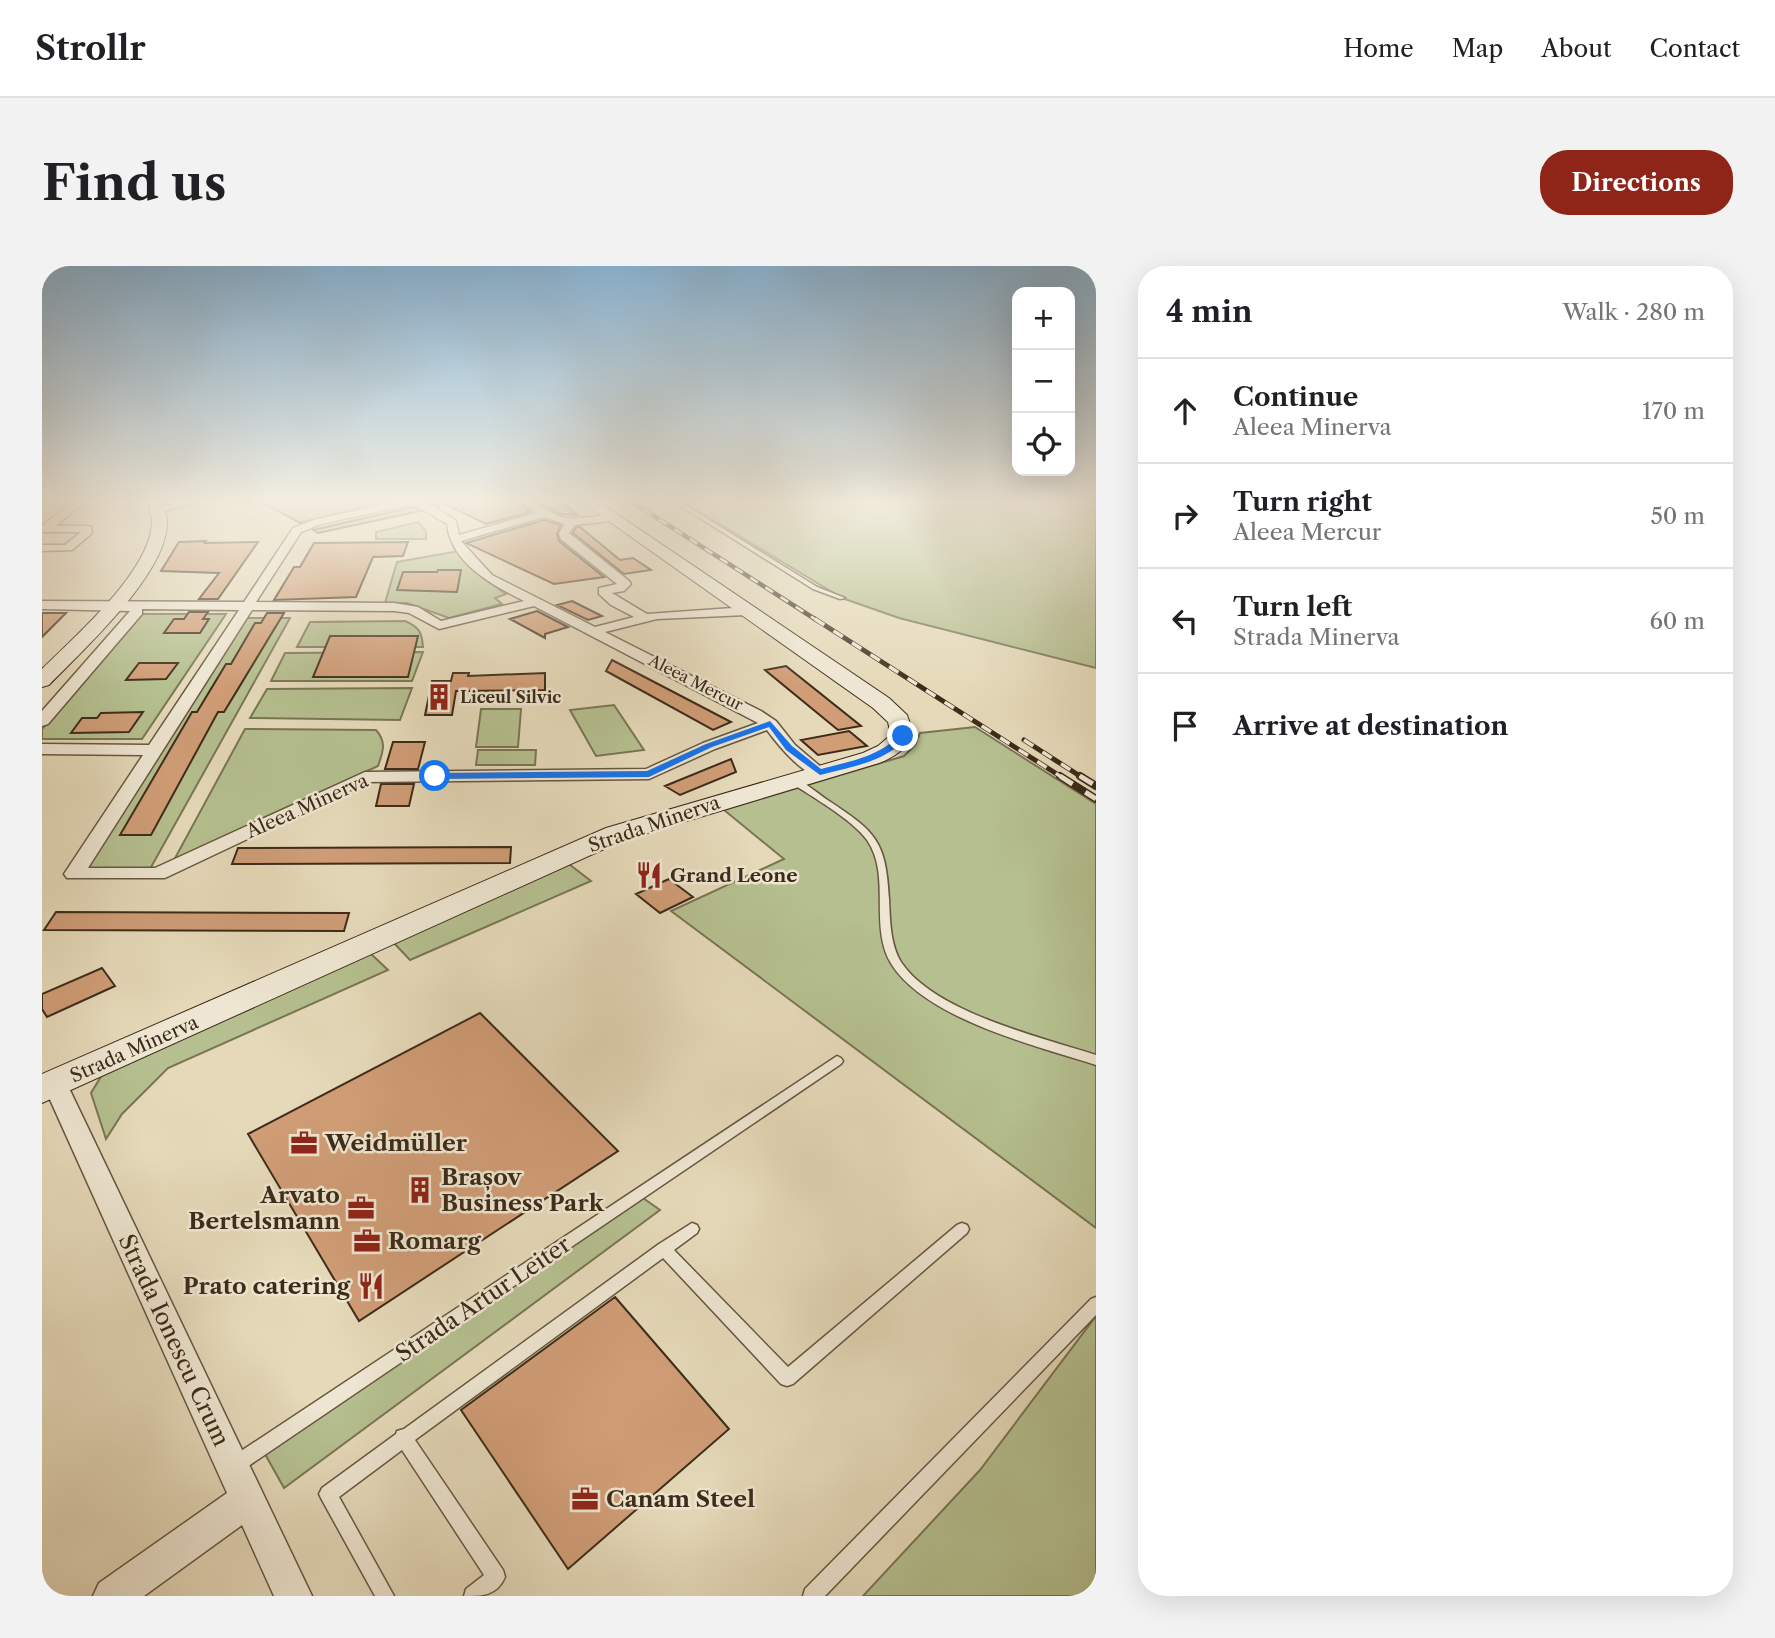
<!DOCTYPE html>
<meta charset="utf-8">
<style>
:root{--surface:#fff;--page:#f2f2f2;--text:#202124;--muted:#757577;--line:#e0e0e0;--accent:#8f2418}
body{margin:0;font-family:"Libre Caslon Text",serif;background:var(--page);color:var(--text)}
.controls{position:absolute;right:21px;top:21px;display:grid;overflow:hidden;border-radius:14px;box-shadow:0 7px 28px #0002}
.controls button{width:63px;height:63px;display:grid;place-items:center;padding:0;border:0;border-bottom:2px solid var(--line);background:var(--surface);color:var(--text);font:35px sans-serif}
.stop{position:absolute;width:21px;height:21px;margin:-16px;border:5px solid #1a73e8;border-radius:50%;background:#fff}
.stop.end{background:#1a73e8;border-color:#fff;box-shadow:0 2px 7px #0008}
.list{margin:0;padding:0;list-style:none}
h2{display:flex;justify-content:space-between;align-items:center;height:91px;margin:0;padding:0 28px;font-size:30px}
h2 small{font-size:23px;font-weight:400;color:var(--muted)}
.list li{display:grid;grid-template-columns:46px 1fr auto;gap:21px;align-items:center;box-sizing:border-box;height:105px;padding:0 28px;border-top:2px solid var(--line)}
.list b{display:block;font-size:26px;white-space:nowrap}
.list p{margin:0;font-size:23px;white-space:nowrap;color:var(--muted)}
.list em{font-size:23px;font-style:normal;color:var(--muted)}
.icon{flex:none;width:38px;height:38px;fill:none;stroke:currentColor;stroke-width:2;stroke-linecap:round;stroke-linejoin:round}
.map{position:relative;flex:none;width:1054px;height:1330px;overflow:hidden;border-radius:28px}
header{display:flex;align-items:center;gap:42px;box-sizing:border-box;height:98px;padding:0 35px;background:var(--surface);border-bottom:2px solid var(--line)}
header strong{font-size:33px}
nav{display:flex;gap:38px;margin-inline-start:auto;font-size:24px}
.intro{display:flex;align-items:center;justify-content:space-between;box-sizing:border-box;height:168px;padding:0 42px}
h1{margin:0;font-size:49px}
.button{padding:18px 32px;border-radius:28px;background:var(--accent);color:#fff;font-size:24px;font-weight:700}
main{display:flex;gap:42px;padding:0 42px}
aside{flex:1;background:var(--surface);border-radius:28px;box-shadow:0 7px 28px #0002}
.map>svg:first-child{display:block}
</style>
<header>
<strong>Strollr</strong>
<nav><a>Home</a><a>Map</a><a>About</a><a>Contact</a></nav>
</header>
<div class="intro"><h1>Find us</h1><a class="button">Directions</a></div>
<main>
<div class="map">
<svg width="1054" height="1330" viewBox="0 0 1054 1330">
<rect width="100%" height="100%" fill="#e5d9b9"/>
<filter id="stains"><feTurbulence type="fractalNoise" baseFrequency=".00286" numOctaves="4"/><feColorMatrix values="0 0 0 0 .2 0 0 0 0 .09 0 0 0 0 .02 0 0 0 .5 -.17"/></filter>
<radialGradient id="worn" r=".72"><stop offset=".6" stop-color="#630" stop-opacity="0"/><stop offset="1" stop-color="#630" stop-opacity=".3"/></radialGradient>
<path fill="#b5bf8f" stroke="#797554" stroke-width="2" d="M638,234h416v168l-197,-50 -57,-20z
M376,256l8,9v8h-50v-7z
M417,285l24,27 23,16 -11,4 7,6 -53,14 -42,-15h-22l12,-41z
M99,348h85l-84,125h-100v-10z
M203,352h45l-140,251 -67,-1z
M363,355c14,6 17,11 18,26h-126l13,-25z
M381,386l-11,29h-141l14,-28z
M370,422l-12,32 -150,-2 17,-29z
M572,439l30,45 -48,6 -26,-46z
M439,443h40l-3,38h-42z
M933,461l121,77v424l-425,-317 113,-52 -60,-49 180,-54 11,-11 5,-12z
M203,463l131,1c11,12 7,22 2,36l-204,94z
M436,484h58l-1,15h-59z
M523,595l26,20 -181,79 -18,-19z
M327,686l19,18 -220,98 -46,46 -16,25 -15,-46 14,-23z
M601,932l17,12 -376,278 -19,-34z
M1054,1050v280h-233l117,-126z"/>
<path fill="#d09d76" stroke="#3d2b19" stroke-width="2" d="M216,234h134l-92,23z
M381,234h94l13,12 -44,12 -45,-22 -2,5z
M492,234h25l19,15 -18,-1z
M371,241l7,4 -102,22 -5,-3z
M502,254l17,5 -4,9 2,7 45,36 -50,7 -88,-41z
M534,261h4l40,33 13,-2 18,12 -27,4 -51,-41z
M164,275l-1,2 53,-1 -40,57h-19l20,-26 -58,-2 18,-29z
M366,276l-5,14 -30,1 -17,40 -82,3 20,-33h6l14,-24z
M396,304h23l-4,22 -60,-2 6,-18h34z
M530,335l30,15 -14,4 -31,-15z
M495,345l31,16 -23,7v4l-35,-19z
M147,346h19l-5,7h6l-9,14h-36l10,-14h10z
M0,347h24l-24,24z
M225,347h17l-60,99h-6l-67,123h-31l72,-123h5l29,-48h5l24,-41h6z
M288,370h88l-10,41h-95z
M570,394l119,62 -18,8 -107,-59z
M97,397h39l-12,16 -40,1z
M744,400l75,60 -23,4 -73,-60z
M411,407h16l-1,3 77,-3v17l-89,1 -4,24h-27l7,-34h19z
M101,446l-14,20 -58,1 11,-15h15l4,-5z
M807,465l18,15 -49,9 -17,-15z
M351,476h32l-7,27h-33z
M689,493l5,13 -56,23 -15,-9z
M339,518h33l-5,22h-33z
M469,581l-1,16 -278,1 6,-16z
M627,613l24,18 -33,16 -24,-19z
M14,646l293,1 -5,18 -300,-1z
M60,702l13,18 -68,31 -5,-8v-15z
M438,747l138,138 -259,170 -111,-187z
M573,1031l114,132 -161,140 -107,-159z"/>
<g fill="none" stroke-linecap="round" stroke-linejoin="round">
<defs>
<path id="lane" d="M181,234h24l-17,5z
M629,234h6l140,87 28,11 -5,1 -27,-10z
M751,511c13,6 24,16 36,24 47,31 57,40 60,98 1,20 1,45 12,63 33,50 139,75 195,93v10c-60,-19 -169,-46 -204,-100 -24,-37 0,-89 -25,-125 -15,-21 -55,-43 -77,-58l-1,-2z
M795,790l4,2 2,3 -2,3 -600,407 -6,3 -6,-3 -3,-6 3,-6z
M650,957l5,2 2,4 -2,4 -23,17 114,117 169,-142 5,-2 5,2 2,4 -2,4 -174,151 -6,2 -6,-2 -118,-126 -248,182 88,130 2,7c-8,19 -23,19 -41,19l2,-7 18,-14 -82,-125 -63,47 55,99h-19l-53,-96 -3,-6 3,-6 74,-54 1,-3 7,-2 255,-185z
M1054,1031v18l-271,281h-22l2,-7 286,-290z"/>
<path id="street" d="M33,234h11l-30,26h31l4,1 1,6 -20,17 -30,1v-6h23l16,-13h-39v-6z
M146,234h21l-50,12 -5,-3z
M362,234c22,0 34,9 52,21l3,14 77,-22 -16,-13c18,0 28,15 46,18 17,2 33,-4 50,-2l1,2 -5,3 -37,4 -6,8 60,48 2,3 -7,7 -12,2 35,21 100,-7 6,4 -6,4 -90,4 -52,13 156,79 15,10 19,24 33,28 -2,4c-19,4 -48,-32 -59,-47l-52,19 -66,30 -281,3 -203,96h-98l-3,-4 79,-119 -101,-1v-10l107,1 90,-135 -97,-1v5l-94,110 -6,2v-15l88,-100 -88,-2v-8l202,1 49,-74 21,-8zM371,238l34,20c4,39 45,61 77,77l-83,20 -23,-14 -24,-4 -138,-1 45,-70 20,-8zM502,251l21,7 -6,9 2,6 56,45 -18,4v6l12,11 23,12 -39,10 -103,-52 -31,-34zM492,340l224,117 -55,20 -57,26 -281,3 -210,96h-67l164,-258 142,1 15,2 30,16z
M13,809l9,2 3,7 245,512h-38l-32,-71 -98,71h-51l6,-13 128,-90 -184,-409 3,-7z"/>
<path id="secondary" d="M106,234h14c2,7 5,14 5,21 2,51 -84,129 -118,164l-7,2v-18c33,-33 109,-98 110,-147 0,-7 -3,-15 -4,-22z
M537,234h17l293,198 18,17 7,20c-9,14 -19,22 -35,28l-255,77 -582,263v-29l564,-246 257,-75 15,-7 13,-11 -3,-13 -15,-14z"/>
</defs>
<use href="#lane" stroke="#675641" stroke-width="3"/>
<use href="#street" stroke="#675641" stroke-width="3"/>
<use href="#secondary" stroke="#3d2b19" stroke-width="2"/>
<use href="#lane" fill="#eee6d2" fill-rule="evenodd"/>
<use href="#street" fill="#eee6d2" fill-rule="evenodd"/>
<use href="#secondary" fill="#eee6d2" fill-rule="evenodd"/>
<defs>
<path id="rail-far2" d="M587,234l189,121"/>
<path id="rail-far1" d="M773,353l248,159
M982,474l59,38"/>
<path id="rail" d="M1018,510l36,23
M1038,510l16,10"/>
</defs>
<use href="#rail-far2" stroke="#3d2b19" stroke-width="4.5"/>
<use href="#rail-far1" stroke="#3d2b19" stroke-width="5"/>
<use href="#rail" stroke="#3d2b19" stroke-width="8"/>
<use href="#rail-far2" stroke="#eee6d2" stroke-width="2.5" stroke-dasharray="9" stroke-linecap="butt"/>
<use href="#rail-far1" stroke="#eee6d2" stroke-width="3.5" stroke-dasharray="11" stroke-linecap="butt"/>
<use href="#rail" stroke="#eee6d2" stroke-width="5" stroke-dasharray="15" stroke-linecap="butt"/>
</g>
<linearGradient id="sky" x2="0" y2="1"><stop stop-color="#89b5d6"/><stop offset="0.56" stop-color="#f3eee0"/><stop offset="1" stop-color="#f3eee0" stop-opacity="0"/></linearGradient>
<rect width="1054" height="420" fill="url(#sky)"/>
<path fill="#1a73e8" d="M728,455l22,25 29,23c29,-8 59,-12 79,-35l8,2c-21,26 -57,31 -88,39l-34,-25 -17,-23 -57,20 -63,30 -214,2 -5,-3 5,-3 212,-2 59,-27z"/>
<defs>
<symbol id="building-bare" viewBox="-9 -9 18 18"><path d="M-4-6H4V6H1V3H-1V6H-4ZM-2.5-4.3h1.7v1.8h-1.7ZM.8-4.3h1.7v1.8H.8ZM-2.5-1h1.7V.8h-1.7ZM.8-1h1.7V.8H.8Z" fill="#8f2418" stroke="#eee6d2" stroke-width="2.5" paint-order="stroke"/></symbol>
<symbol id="restaurant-bare" viewBox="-9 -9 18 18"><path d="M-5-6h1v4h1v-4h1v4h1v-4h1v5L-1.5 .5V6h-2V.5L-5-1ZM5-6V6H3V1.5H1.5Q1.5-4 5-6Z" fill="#8f2418" stroke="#eee6d2" stroke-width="2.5" paint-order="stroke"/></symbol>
<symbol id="office-bare" viewBox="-9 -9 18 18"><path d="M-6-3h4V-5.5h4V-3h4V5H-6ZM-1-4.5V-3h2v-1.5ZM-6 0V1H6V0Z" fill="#8f2418" stroke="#eee6d2" stroke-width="2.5" paint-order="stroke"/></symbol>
</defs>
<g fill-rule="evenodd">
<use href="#building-bare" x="378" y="412" width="38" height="38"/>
<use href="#restaurant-bare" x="588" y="590" width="38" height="38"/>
<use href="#office-bare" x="243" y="858" width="38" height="38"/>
<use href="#building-bare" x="359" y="905" width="38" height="38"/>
<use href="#office-bare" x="300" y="923" width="38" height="38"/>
<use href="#office-bare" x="306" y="956" width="38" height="38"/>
<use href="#restaurant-bare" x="310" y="1001" width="38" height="38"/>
<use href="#office-bare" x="524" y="1214" width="38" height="38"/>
</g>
<g text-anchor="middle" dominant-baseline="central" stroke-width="5" stroke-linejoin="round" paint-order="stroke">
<g font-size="16" fill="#3d2b19" stroke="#eee6d2">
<text transform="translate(654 416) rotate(27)">Aleea Mercur</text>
</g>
<g font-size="16" font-weight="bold" fill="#3d2b19" stroke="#eee6d2" text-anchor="start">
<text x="418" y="431">Liceul Silvic</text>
</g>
<g font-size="19" fill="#3d2b19" stroke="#eee6d2">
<text transform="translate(265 540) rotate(-24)">Aleea Minerva</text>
<text transform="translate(612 558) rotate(-19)">Strada Minerva</text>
<text transform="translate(92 783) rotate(-24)">Strada Minerva</text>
</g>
<g font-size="19" font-weight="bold" fill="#3d2b19" stroke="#eee6d2" text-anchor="start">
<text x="628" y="609">Grand Leone</text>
</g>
<g font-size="23" font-weight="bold" fill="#3d2b19" stroke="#eee6d2" text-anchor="start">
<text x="283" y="877">Weidmüller</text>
<text x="399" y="911">Brașov<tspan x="399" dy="26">Business Park</tspan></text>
<text x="298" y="929" text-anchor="end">Arvato<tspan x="298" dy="26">Bertelsmann</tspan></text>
<text x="346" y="975">Romarg</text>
<text x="308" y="1020" text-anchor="end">Prato catering</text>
<text x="564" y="1233">Canam Steel</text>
</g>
<g font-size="23" fill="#3d2b19" stroke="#eee6d2">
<text transform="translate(441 1033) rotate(-34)">Strada Artur Leiter</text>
<text transform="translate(132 1074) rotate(65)">Strada Ionescu Crum</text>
</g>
</g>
<rect width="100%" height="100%" filter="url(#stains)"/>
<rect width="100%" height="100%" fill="url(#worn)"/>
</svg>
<div class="controls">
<button>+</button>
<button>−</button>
<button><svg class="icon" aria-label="locate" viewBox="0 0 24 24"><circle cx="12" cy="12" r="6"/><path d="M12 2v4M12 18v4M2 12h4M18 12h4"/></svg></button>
</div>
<div class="stop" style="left:393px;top:510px"></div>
<div class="stop end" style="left:861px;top:470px"></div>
</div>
<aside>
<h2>4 min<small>Walk · 280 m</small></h2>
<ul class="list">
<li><svg class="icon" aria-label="ahead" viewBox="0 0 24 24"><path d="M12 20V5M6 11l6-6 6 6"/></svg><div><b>Continue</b><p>Aleea Minerva</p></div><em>170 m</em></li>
<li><svg class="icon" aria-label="right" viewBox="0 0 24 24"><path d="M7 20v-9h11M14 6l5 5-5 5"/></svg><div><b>Turn right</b><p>Aleea Mercur</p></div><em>50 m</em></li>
<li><svg class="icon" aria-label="left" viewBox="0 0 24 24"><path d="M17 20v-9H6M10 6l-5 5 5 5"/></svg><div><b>Turn left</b><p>Strada Minerva</p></div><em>60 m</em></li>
<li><svg class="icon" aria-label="arrive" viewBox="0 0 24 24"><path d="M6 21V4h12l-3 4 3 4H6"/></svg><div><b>Arrive at destination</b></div></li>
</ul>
</aside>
</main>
